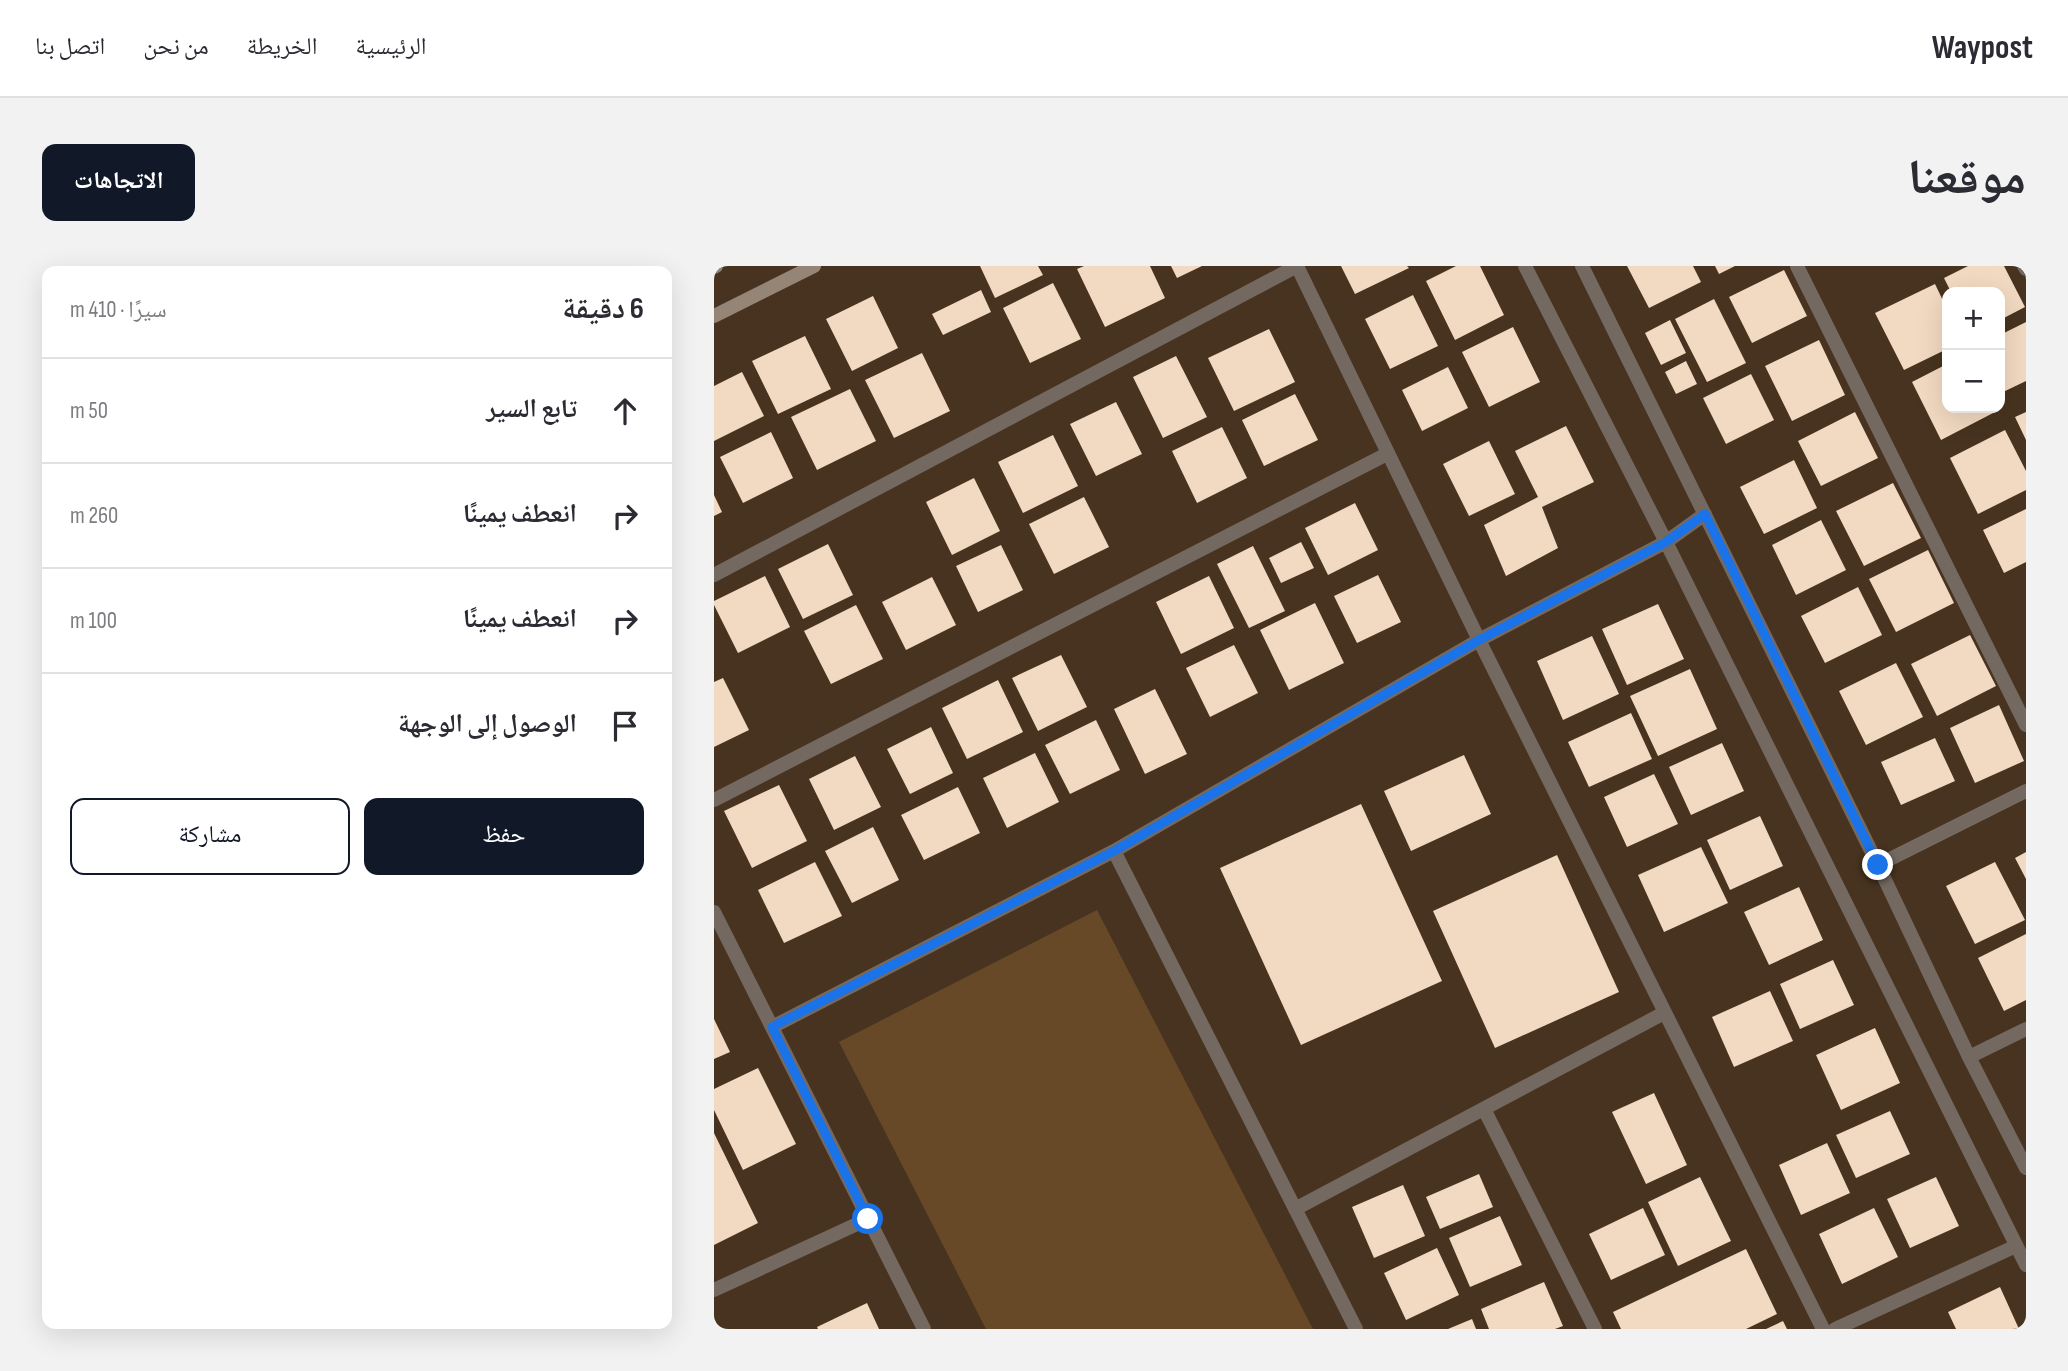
<!DOCTYPE html>
<html lang="ar">
<meta charset="utf-8">
<style>
:root{--surface:#fff;--page:#f2f2f3;--text:#2b2b33;--muted:#7c7c81;--line:#e1e1e2;--accent:#111827}
body{margin:0;font-family:"Sofia Sans Condensed","Noto Naskh Arabic",sans-serif;background:var(--page);color:var(--text);direction:rtl}
.controls{position:absolute;right:21px;top:21px;display:grid;overflow:hidden;border-radius:14px;box-shadow:0 7px 28px #0002}
.controls button{width:63px;height:63px;display:grid;place-items:center;padding:0;border:0;border-bottom:2px solid var(--line);background:var(--surface);color:var(--text);font:35px sans-serif}
.stop{position:absolute;width:21px;height:21px;margin:-16px;border:5px solid #1a73e8;border-radius:50%;background:#fff}
.stop.end{background:#1a73e8;border-color:#fff;box-shadow:0 2px 7px #0008}
.list{margin:0;padding:0;list-style:none}
h2{display:flex;justify-content:space-between;align-items:center;height:91px;margin:0;padding:0 28px;font-size:30px}
h2 small{font-size:23px;font-weight:400;color:var(--muted)}
.list li{display:grid;grid-template-columns:46px 1fr auto;gap:21px;align-items:center;box-sizing:border-box;height:105px;padding:0 28px;border-top:2px solid var(--line)}
.list b{display:block;font-size:26px;white-space:nowrap}
.list em{font-size:23px;font-style:normal;color:var(--muted)}
.actions{display:flex;gap:14px;padding:21px 28px}
.actions a{flex:1;padding:16px 0;border:2px solid var(--accent);border-radius:14px;text-align:center;font-size:24px;color:var(--accent)}
.actions .main{background:var(--accent);color:#fff}
.icon{flex:none;width:38px;height:38px;fill:none;stroke:currentColor;stroke-width:2;stroke-linecap:round;stroke-linejoin:round}
.map{position:relative;flex:none;width:1312px;height:1063px;overflow:hidden;direction:ltr;border-radius:14px}
header{display:flex;align-items:center;gap:42px;box-sizing:border-box;height:98px;padding:0 35px;background:var(--surface);border-bottom:2px solid var(--line)}
header strong{font-size:33px}
nav{display:flex;gap:38px;margin-inline-start:auto;font-size:24px}
.intro{display:flex;align-items:center;justify-content:space-between;box-sizing:border-box;height:168px;padding:0 42px}
h1{margin:0;font-size:49px}
.button{padding:18px 32px;border-radius:14px;background:var(--accent);color:#fff;font-size:24px;font-weight:700}
main{display:flex;gap:42px;padding:0 42px}
aside{flex:1;background:var(--surface);border-radius:14px;box-shadow:0 7px 28px #0002}
.map>svg:first-child{display:block}
</style>
<header>
<strong>Waypost</strong>
<nav><a>الرئيسية</a><a>الخريطة</a><a>من نحن</a><a>اتصل بنا</a></nav>
</header>
<div class="intro"><h1>موقعنا</h1><a class="button">الاتجاهات</a></div>
<main>
<div class="map">
<svg width="1312" height="1063" viewBox="0 0 1312 1063">
<rect width="100%" height="100%" fill="#47331f"/>
<path fill="#684927" d="M383,644l216,419h-327l-147,-287z"/>
<path fill="#f2d9c1" d="M266,0h58l5,9 -48,23z
M370,0h66l15,32 -60,29 -28,-58z
M457,0h31l-25,12z
M627,0h66l2,2 -54,26z
M742,0h24l24,49 -49,25 -29,-59z
M913,0h66l8,16 -52,26z
M1001,0h20l-16,8z
M1254,0h36l21,41 -25,13v-28h-49l-7,-14z
M1070,4l23,46 -55,27 -23,-46z
M339,17l28,56 -51,24 -27,-55z
M1221,18l12,25v40l-43,21 -29,-57z
M267,24l10,22 -48,23 -11,-21z
M699,29l25,51 -48,23 -25,-50z
M159,30l25,52 -46,23 -26,-52z
M1000,33l32,64 -39,19 -32,-63z
M956,54l16,33 -25,12 -16,-32z
M1312,56v59l-25,12 -1,-58z
M799,61l27,55 -51,25 -27,-55z
M555,63l26,53 -61,29 -26,-53z
M91,70l26,53 -53,25 -26,-53z
M1105,74l26,55 -53,26 -27,-55z
M208,87l28,58 -56,27 -29,-58z
M462,90l31,61 -44,21 -30,-61z
M972,95l11,23 -21,10 -11,-22z
M1233,98v44h48l2,3 -56,29 -29,-58z
M734,101l20,41 -46,23 -20,-41z
M28,106l22,44 -50,25v-55z
M1037,108l23,46 -48,24 -23,-46z
M136,123l26,52 -59,29 -26,-53z
M581,128l23,46 -54,26 -22,-46z
M402,136l26,52 -46,22 -26,-52z
M1141,146l23,46 -57,28 -23,-45z
M1312,146v28l-11,-23z
M852,160l28,56 -52,25 16,41 -52,28 -22,-51 54,-28 -23,-46z
M508,161l25,51 -50,25 -25,-52z
M1291,164l21,41v19l-48,24 -28,-56z
M57,166l22,46 -50,25 -23,-46z
M339,169l25,51 -55,27 -25,-51z
M775,175l26,53 -46,22 -26,-52z
M1080,194l23,48 -53,26 -24,-47z
M260,212l26,53 -48,24 -26,-53z
M1179,217l28,55 -57,28 -28,-55z
M0,229l8,17 -8,4z
M370,231l25,50 -55,27 -25,-50z
M641,237l23,47 -50,25 -23,-47z
M1312,243v53l-22,11 -21,-43z
M1107,254l25,50 -50,25 -24,-50z
M587,276l13,26 -33,15 -12,-25z
M114,278l25,51 -50,24 -25,-50z
M287,279l22,45 -45,22 -22,-46z
M539,280l32,65 -36,17 -32,-64z
M1214,284l26,53 -58,29 -27,-53z
M664,309l23,47 -44,21 -23,-47z
M51,310l25,51 -52,26 -24,-48v-4z
M495,310l25,52 -53,26 -25,-52z
M218,311l24,48 -50,25 -24,-48z
M1144,321l24,48 -57,28 -24,-47z
M601,337l29,60 -55,27 -29,-60z
M944,338l26,55 -57,26 -25,-56z
M142,339l27,54 -52,25 -27,-53z
M1256,369l26,51 -59,30 -26,-52z
M878,370l27,58 -56,26 -26,-59z
M520,379l24,48 -48,24 -24,-49z
M347,389l26,52 -49,24 -26,-53z
M1182,397l27,54 -57,28 -27,-54z
M976,403l27,60 -59,27 -28,-60z
M9,412l26,52 -35,17v-65z
M284,414l25,52 -56,27 -25,-51z
M441,423l32,65 -42,20 -31,-65z
M1285,439l25,56 -49,22 -25,-55z
M917,447l21,46 -63,28 -21,-45z
M382,454l24,50 -50,24 -25,-49z
M217,461l22,46 -43,21 -23,-45z
M1221,472l20,43 -54,24 -20,-43z
M1008,477l22,48 -53,24 -22,-48z
M321,487l24,49 -52,26 -24,-50z
M750,489l27,59 -80,37 -27,-60z
M141,490l26,51 -47,23 -25,-51z
M940,508l24,50 -51,23 -23,-50z
M65,519l28,56 -55,27 -28,-57z
M244,521l22,46 -56,27 -23,-45z
M647,538l81,177 -141,64 -81,-177z
M1046,550l23,50 -53,24 -23,-50z
M159,561l26,53 -47,23 -27,-52z
M987,581l27,56 -64,29 -26,-57z
M1312,586v27l-11,-21z
M843,589l62,137 -124,56 -62,-137z
M101,596l27,54 -58,27 -26,-53z
M1281,596l30,58 -50,24 -29,-58z
M1085,621l24,53 -54,25 -25,-53z
M1312,668v66l-22,11 -26,-53z
M1119,694l21,45 -54,24 -20,-45z
M1056,725l23,50 -59,26 -22,-50z
M0,753l16,33 -16,7z
M1161,762l25,55 -59,27 -25,-55z
M44,802l38,76 -53,26 -29,-60v-21z
M940,827l33,72 -41,19 -34,-72z
M1176,845l20,43 -54,24 -20,-43z
M0,867l44,90 -44,22z
M1113,877l23,50 -49,22 -22,-50z
M765,908l14,33 -53,22 -14,-32z
M986,911l31,64 -53,25 -30,-64z
M1222,911l23,49 -49,22 -23,-49z
M689,919l22,51 -51,22 -22,-51z
M929,942l22,47 -54,25 -22,-46z
M1160,942l24,49 -56,27 -23,-50z
M786,950l22,49 -52,22 -21,-49z
M723,982l22,47 -53,25 -22,-47z
M1032,983l31,65 -31,15h-125l-8,-17z
M830,1016l19,44 -8,3h-66l-8,-20z
M1286,1021l19,42h-63l-8,-17z
M153,1037l12,26h-61l-1,-2z
M758,1053l4,10h-28z
M1069,1055l4,8h-21z"/>
<g fill="none" stroke-linecap="round" stroke-linejoin="round">
<path stroke="#736960" stroke-width="14" d="M583,0l182,374 344,689
M811,0l141,276 360,723
M868,0l296,599 91,192 57,111
M1083,0l229,459
M1310,0l2,3
M0,309l583,-309
M0,534l673,-346
M400,585l242,478
M1164,599l148,-74
M0,646l210,417
M58,761l342,-176 365,-211 187,-98 39,-28
M1255,791l57,-28
M770,843l111,220
M581,943l369,-196
M0,1024l154,-71
M1121,1063l181,-83"/>
<path stroke="#948576" stroke-width="14" d="M0,1l2,-1
M0,50l100,-50"/>
</g>
<g fill="none" stroke-linecap="round" stroke-linejoin="round">
<path stroke="#1a73e8" stroke-width="9" d="M154,953l-96,-192 342,-176 365,-211 187,-98 39,-28 173,351"/>
</g>
</svg>
<div class="controls">
<button>+</button>
<button>−</button>
</div>
<div class="stop" style="left:154px;top:953px"></div>
<div class="stop end" style="left:1164px;top:599px"></div>
</div>
<aside>
<h2>6 دقيقة<small>سيرًا · 410 m</small></h2>
<ul class="list">
<li><svg class="icon" aria-label="ahead" viewBox="0 0 24 24"><path d="M12 20V5M6 11l6-6 6 6"/></svg><div><b>تابع السير</b></div><em>50 m</em></li>
<li><svg class="icon" aria-label="right" viewBox="0 0 24 24"><path d="M7 20v-9h11M14 6l5 5-5 5"/></svg><div><b>انعطف يمينًا</b></div><em>260 m</em></li>
<li><svg class="icon" aria-label="right" viewBox="0 0 24 24"><path d="M7 20v-9h11M14 6l5 5-5 5"/></svg><div><b>انعطف يمينًا</b></div><em>100 m</em></li>
<li><svg class="icon" aria-label="arrive" viewBox="0 0 24 24"><path d="M6 21V4h12l-3 4 3 4H6"/></svg><div><b>الوصول إلى الوجهة</b></div></li>
</ul>
<div class="actions"><a class="main">حفظ</a><a>مشاركة</a></div>
</aside>
</main>
